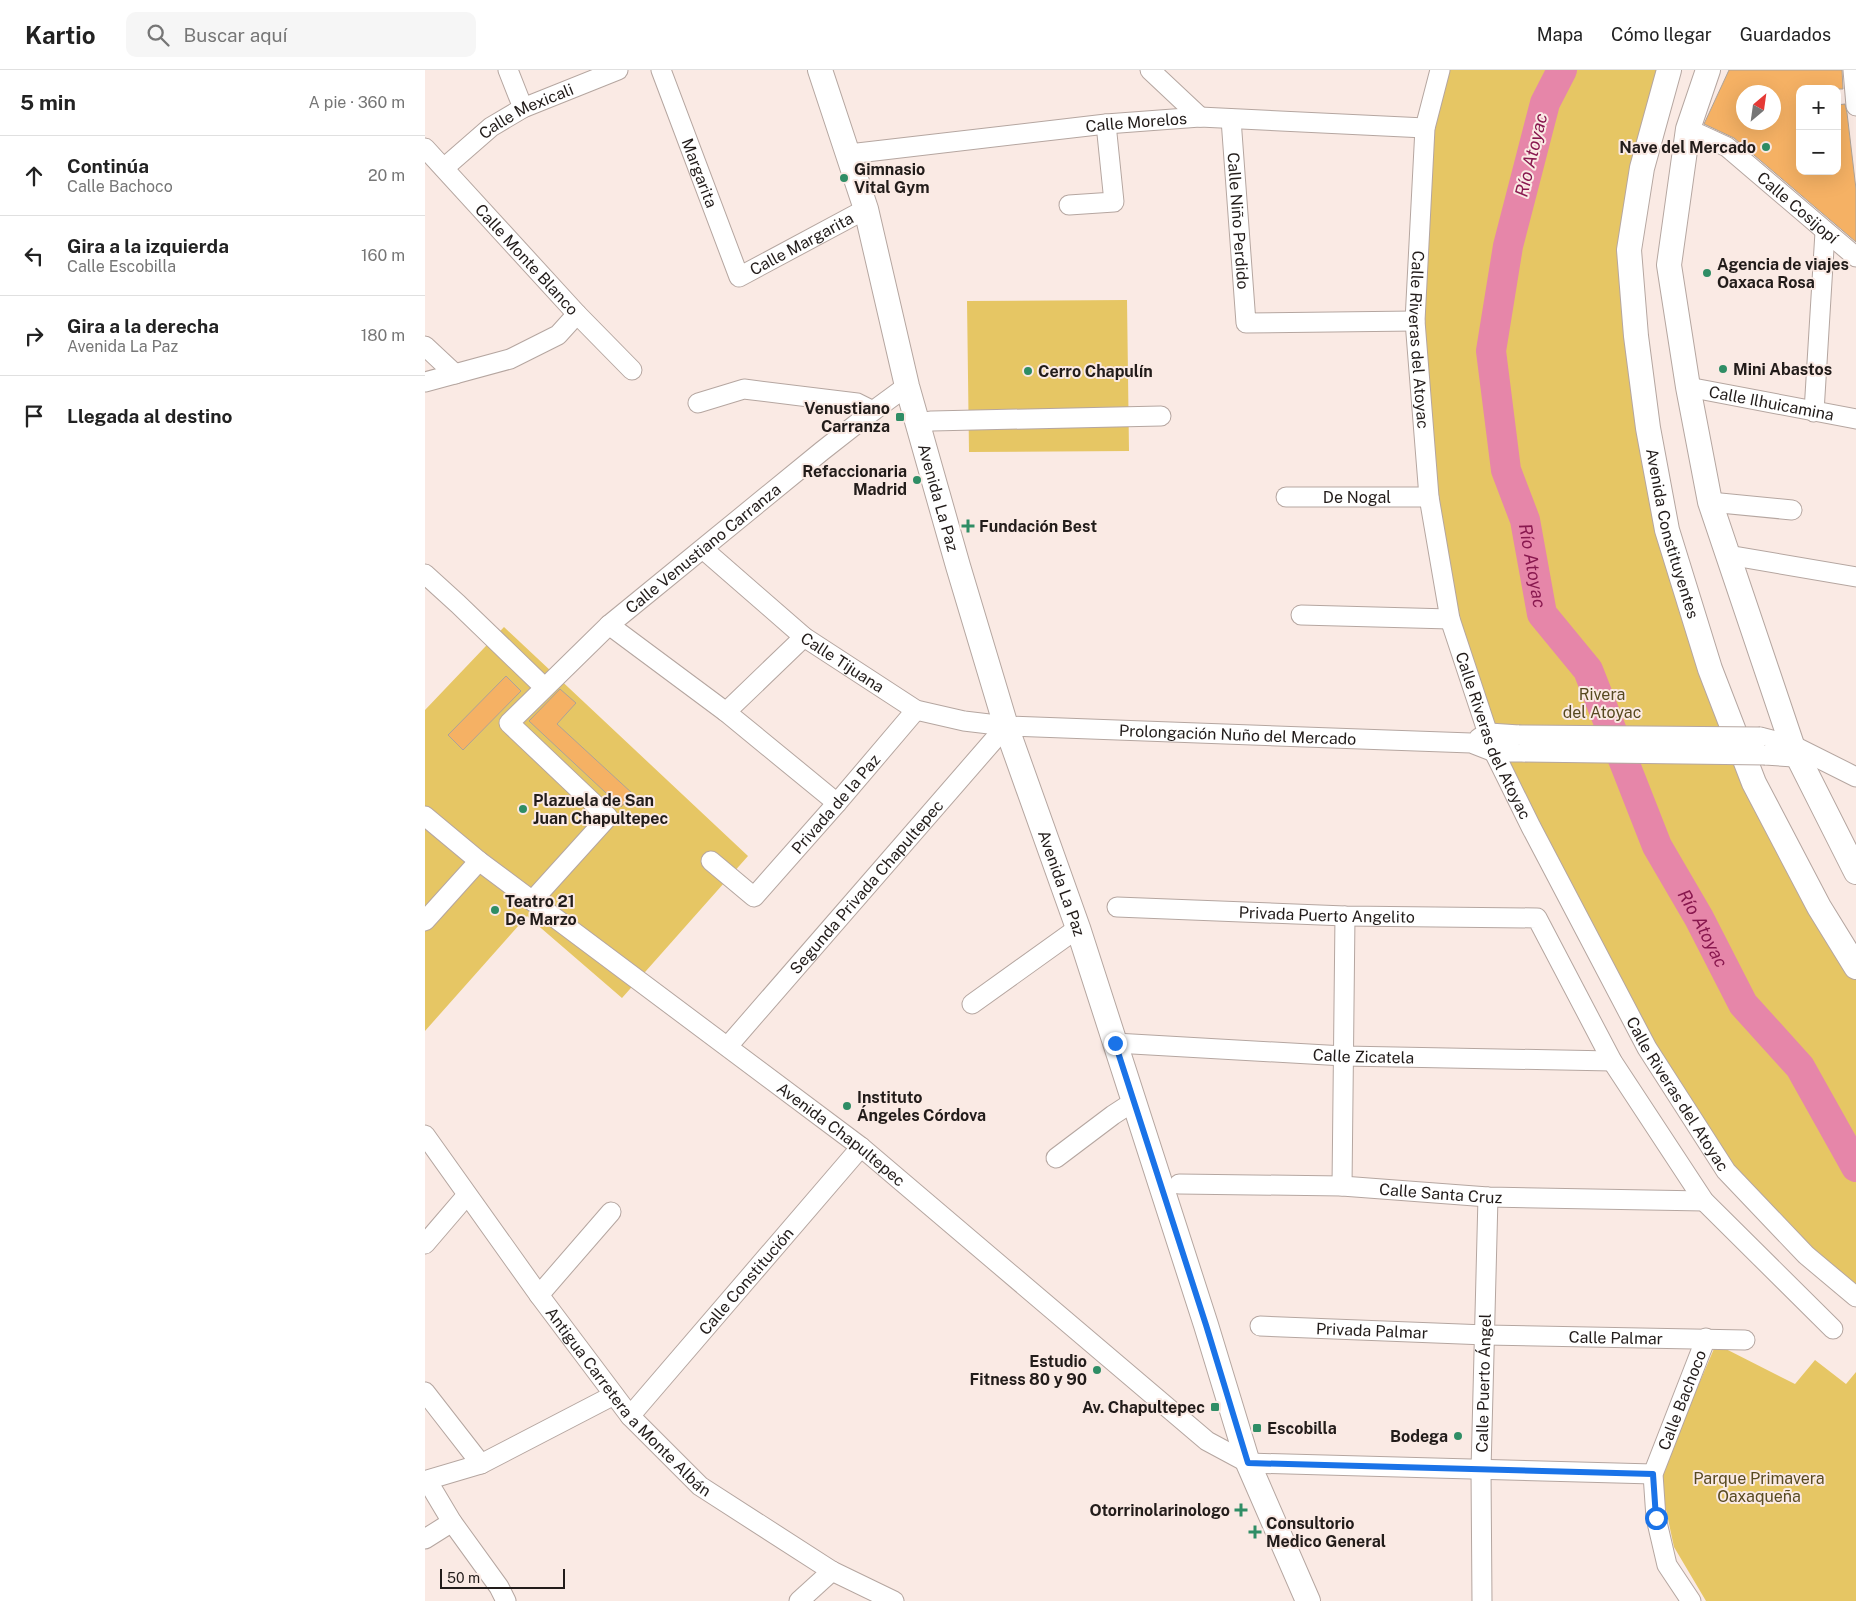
<!DOCTYPE html>
<html lang="es">
<meta charset="utf-8">
<style>
:root{--surface:#fff;--page:#f6f6f6;--text:#222;--muted:#767676;--line:#e0e0e0}
body{margin:0;font-family:"Public Sans",sans-serif;background:var(--page);color:var(--text)}
.controls{position:absolute;right:15px;top:15px;display:grid;overflow:hidden;border-radius:10px;box-shadow:0 5px 20px #0002}
.controls button{width:45px;height:45px;display:grid;place-items:center;padding:0;border:0;border-bottom:1px solid var(--line);background:var(--surface);color:var(--text);font:25px sans-serif}
.compass{position:absolute;left:1311px;top:15px;width:45px;height:45px;border-radius:50%;background:var(--surface);box-shadow:0 5px 20px #0002;rotate:29deg}
.scale{position:absolute;left:15px;bottom:12px;width:125px;box-sizing:border-box;padding-left:5px;border:2px solid #221c1a;border-top:0;font-size:14px;line-height:18px;white-space:nowrap;color:#221c1a;-webkit-text-stroke:4px #faeae4;paint-order:stroke}
.stop{position:absolute;width:15px;height:15px;margin:-11px;border:4px solid #1a73e8;border-radius:50%;background:#fff}
.stop.end{background:#1a73e8;border-color:#fff;box-shadow:0 1px 5px #0008}
.list{margin:0;padding:0;list-style:none}
h2{display:flex;justify-content:space-between;align-items:center;height:65px;margin:0;padding:0 20px;font-size:21px}
h2 small{font-size:16px;font-weight:400;color:var(--muted)}
.list li{display:grid;grid-template-columns:32px 1fr auto;gap:15px;align-items:center;box-sizing:border-box;height:80px;padding:0 20px;border-top:1px solid var(--line)}
.list b{display:block;font-size:19px;white-space:nowrap}
.list p{margin:0;font-size:16px;white-space:nowrap;color:var(--muted)}
.list em{font-size:16px;font-style:normal;color:var(--muted)}
.icon{flex:none;width:28px;height:28px;fill:none;stroke:currentColor;stroke-width:2;stroke-linecap:round;stroke-linejoin:round}
.map{position:relative;flex:none;width:1431px;height:1531px;overflow:hidden}
header{display:flex;align-items:center;gap:30px;box-sizing:border-box;height:70px;padding:0 25px;background:var(--surface);border-bottom:1px solid var(--line)}
header strong{font-size:24px}
nav{display:flex;gap:28px;margin-inline-start:auto;font-size:18px}
.search{width:350px;height:45px;background:var(--page);display:flex;align-items:center;gap:12px;box-sizing:border-box;padding:0 18px;border-radius:10px;color:var(--muted);font-size:19px}
main{display:flex}
aside{flex:1;background:var(--surface)}
.map>svg:first-child{display:block}
</style>
<header>
<strong>Kartio</strong>
<div class="search"><svg class="icon" aria-label="search" viewBox="0 0 24 24"><circle cx="10" cy="10" r="6"/><path d="M15 15l6 6"/></svg>Buscar aquí</div>
<nav><a>Mapa</a><a>Cómo llegar</a><a>Guardados</a></nav>
</header>
<main>
<aside>
<h2>5 min<small>A pie · 360 m</small></h2>
<ul class="list">
<li><svg class="icon" aria-label="ahead" viewBox="0 0 24 24"><path d="M12 20V5M6 11l6-6 6 6"/></svg><div><b>Continúa</b><p>Calle Bachoco</p></div><em>20 m</em></li>
<li><svg class="icon" aria-label="left" viewBox="0 0 24 24"><path d="M17 20v-9H6M10 6l-5 5 5 5"/></svg><div><b>Gira a la izquierda</b><p>Calle Escobilla</p></div><em>160 m</em></li>
<li><svg class="icon" aria-label="right" viewBox="0 0 24 24"><path d="M7 20v-9h11M14 6l5 5-5 5"/></svg><div><b>Gira a la derecha</b><p>Avenida La Paz</p></div><em>180 m</em></li>
<li><svg class="icon" aria-label="arrive" viewBox="0 0 24 24"><path d="M6 21V4h12l-3 4 3 4H6"/></svg><div><b>Llegada al destino</b></div></li>
</ul>
</aside>
<div class="map">
<svg width="1431" height="1531" viewBox="0 0 1431 1531">
<rect width="100%" height="100%" fill="#faeae4"/>
<path fill="#e6c664" d="M1018,0h227l-41,180 38,280 87,253 102,183v331l-130,-126 -79,-123 -153,-296 -44,-133 -35,-298 10,-193z
M702,230l2,151 -160,1 -2,-151z
M79,557l244,229 -126,142 -95,-82 -102,115v-321z
M1291,1274l79,40 20,-24 31,24 10,-12v229h-150l-32,-54 -15,-70z"/>
<g fill="none" stroke-linecap="round" stroke-linejoin="round">
<path stroke="#e686a9" stroke-width="30" id="s1" d="M1137,0l-17,33 -37,143 -17,105 15,119 19,50 17,94 46,56 69,176 42,72 44,86 57,63 56,100"/>
</g>
<path fill="#f5b164" stroke="#aca298" fill-rule="evenodd" d="M1304,0h113l1,19h-43v82h37v-66l8,-1 2,9 9,76v53l-122,-104 -30,-14zM1318,22h30v30h-30z
M81,606l15,15 -58,59 -15,-15z
M135,619l16,14 -19,21 76,70 -12,13 -92,-86z"/>
<g fill="none" stroke-linecap="round" stroke-linejoin="round">
<defs>
<g id="minor">
<path d="M83,0l15,38"/>
<path id="s2" d="M236,0l78,207 127,-68"/>
<path d="M725,0l50,47"/>
<path id="s3" d="M1015,0l-15,58 -10,193 14,176 21,122 44,133 37,75 116,221 79,123 80,84 50,42"/>
<path d="M1428,0l3,36"/>
<path id="s4" d="M806,49l15,204 169,-2"/>
<path id="s5" d="M1263,59l39,18 129,110"/>
<path id="s6" d="M0,78l152,166 55,56"/>
<path id="s7" d="M424,84l257,-30 94,-7 225,11"/>
<path id="s8" d="M19,98l47,-41 32,-19 95,-38"/>
<path d="M644,135l45,-3 -8,-78"/>
<path d="M0,276l30,28"/>
<path d="M0,312l85,-23 48,-24 19,-21"/>
<path id="s9" d="M1263,317l168,32"/>
<path d="M273,333l46,-14 113,14 16,8"/>
<path d="M1389,342l11,-180"/>
<path d="M493,353l14,-2 229,-5"/>
<path id="s10" d="M861,427h143"/>
<path d="M1285,432l82,8"/>
<path id="s11" d="M278,479l101,88 112,73 48,11 42,5 465,17 23,9h31"/>
<path d="M1303,485l128,22"/>
<path d="M0,504l33,30 86,83"/>
<path d="M876,545l149,4"/>
<path d="M184,555l117,87 111,91"/>
<path d="M301,642l78,-75"/>
<path d="M1335,667l32,8 64,32"/>
<path d="M1054,668l10,-5 30,2"/>
<path d="M1340,685l43,3"/>
<path id="s12" d="M0,746l54,45 382,286 346,294 41,22 405,11"/>
<path id="s13" d="M286,791l43,36 83,-94 79,-93"/>
<path id="s14" d="M107,831l76,-84 -99,-94 100,-98 213,-174 51,-40 34,-25"/>
<path id="s15" d="M692,837l228,9 192,2 75,143 92,140 129,128"/>
<path d="M0,851l54,-60"/>
<path d="M547,934l106,-76"/>
<path id="s16" d="M690,973l229,13 268,5"/>
<path id="s17" d="M303,976l278,-320"/>
<path id="s18" d="M0,1065l114,160 91,121 70,70 132,85 62,30"/>
<path d="M631,1088l57,-43 20,-13"/>
<path id="s19" d="M754,1114l163,2 146,11 216,4"/>
<path d="M917,1116l3,-270"/>
<path d="M0,1174l42,-49"/>
<path d="M114,1225l72,-83"/>
<path id="s20" d="M835,1256l226,9 259,5"/>
<path d="M0,1322l56,72"/>
<path id="s21" d="M205,1346l231,-269"/>
<path d="M0,1469l27,-17"/>
<path d="M81,1531l-7,-14 -47,-65 -25,-42 54,-16 133,-69"/>
<path d="M374,1531l33,-30"/>
<path id="s22" d="M1057,1531l-1,-131 7,-273"/>
<path id="s23" d="M1266,1531l-24,-36 -11,-47 -3,-44 53,-136"/>
</g>
<g id="major">
<path id="s24" d="M395,0l46,139 41,177 51,180 48,160 72,202 128,397 42,138 60,138"/>
<path id="s25" d="M1244,0l-27,98 -13,82 7,86 12,92 19,102 43,139 44,114 65,124 37,60"/>
<path d="M1283,0l-20,59 -19,136 19,122 22,115 82,243 64,127"/>
</g>
</defs>
<use href="#minor" stroke="#b5a6a0" stroke-width="21"/>
<use href="#major" stroke="#b5a6a0" stroke-width="26"/>
<use href="#minor" stroke="#fff" stroke-width="19"/>
<use href="#major" stroke="#fff" stroke-width="24"/>
<defs>
<path id="minor-bridge" d="M1094,665l241,2
M1100,682l240,3"/>
</defs>
<use href="#minor-bridge" stroke="#b5a6a0" stroke-width="21" stroke-linecap="butt"/>
<use href="#minor-bridge" stroke="#fff" stroke-width="19"/>
</g>
<g fill="none" stroke-linecap="round" stroke-linejoin="round">
<path stroke="#1a73e8" stroke-width="6" d="M690,973l91,282 42,138 405,11 3,44"/>
</g>
<g fill="#2f8d65" stroke="#faeae4" stroke-width="2">
<circle cx="1341" cy="77" r="5"/>
<circle cx="419" cy="108" r="5"/>
<circle cx="1282" cy="203" r="5"/>
<circle cx="1298" cy="299" r="5"/>
<circle cx="603" cy="301" r="5"/>
<rect x="470" y="342" width="10" height="10" rx="2.5"/>
<circle cx="492" cy="410" r="5"/>
<path d="M540.5 448.5h5v5h5v5h-5v5h-5v-5h-5v-5h5z"/>
<circle cx="98" cy="739" r="5"/>
<circle cx="70" cy="840" r="5"/>
<circle cx="422" cy="1036" r="5"/>
<circle cx="672" cy="1300" r="5"/>
<rect x="785" y="1332" width="10" height="10" rx="2.5"/>
<rect x="827" y="1353" width="10" height="10" rx="2.5"/>
<circle cx="1033" cy="1366" r="5"/>
<path d="M813.5 1432.5h5v5h5v5h-5v5h-5v-5h-5v-5h5z"/>
<path d="M827.5 1454.5h5v5h5v5h-5v5h-5v-5h-5v-5h5z"/>
</g>
<g text-anchor="middle" dominant-baseline="central" stroke-width="4" stroke-linejoin="round" paint-order="stroke">
<g font-size="16" fill="#221c1a" stroke="#faeae4">
<text stroke="none"><textPath href="#s8" startOffset="101">Calle Mexicali</textPath></text>
<text stroke="none"><textPath href="#s7" startOffset="289">Calle Morelos</textPath></text>
<text stroke="none"><textPath href="#s2" startOffset="110">Margarita</textPath></text>
<text stroke="none"><textPath href="#s5" startOffset="136">Calle Cosijopí</textPath></text>
<text stroke="none"><textPath href="#s4" startOffset="102">Calle Niño Perdido</textPath></text>
<text stroke="none"><textPath href="#s2" startOffset="292">Calle Margarita</textPath></text>
<text stroke="none"><textPath href="#s6" startOffset="151">Calle Monte Blanco</textPath></text>
<text stroke="none"><textPath href="#s3" startOffset="272">Calle Riveras del Atoyac</textPath></text>
<text stroke="none"><textPath href="#s9" startOffset="85">Calle Ilhuicamina</textPath></text>
<text stroke="none"><textPath href="#s24" startOffset="444">Avenida La Paz</textPath></text>
<text stroke="none"><textPath href="#s10" startOffset="71">De Nogal</textPath></text>
<text stroke="none"><textPath href="#s25" startOffset="472">Avenida Constituyentes</textPath></text>
<text stroke="none"><textPath href="#s14" startOffset="511">Calle Venustiano Carranza</textPath></text>
<text stroke="none"><textPath href="#s11" startOffset="180">Calle Tijuana</textPath></text>
<text stroke="none"><textPath href="#s3" startOffset="678">Calle Riveras del Atoyac</textPath></text>
<text stroke="none"><textPath href="#s11" startOffset="591">Prolongación Nuño del Mercado</textPath></text>
<text stroke="none"><textPath href="#s13" startOffset="180">Privada de la Paz</textPath></text>
<text stroke="none"><textPath href="#s24" startOffset="849">Avenida La Paz</textPath></text>
<text stroke="none"><textPath href="#s17" startOffset="211">Segunda Privada Chapultepec</textPath></text>
<text stroke="none"><textPath href="#s15" startOffset="210">Privada Puerto Angelito</textPath></text>
<text stroke="none"><textPath href="#s16" startOffset="249">Calle Zicatela</textPath></text>
<text stroke="none"><textPath href="#s3" startOffset="1082">Calle Riveras del Atoyac</textPath></text>
<text stroke="none"><textPath href="#s12" startOffset="524">Avenida Chapultepec</textPath></text>
<text stroke="none"><textPath href="#s19" startOffset="262">Calle Santa Cruz</textPath></text>
<text stroke="none"><textPath href="#s21" startOffset="178">Calle Constitución</textPath></text>
<text stroke="none"><textPath href="#s20" startOffset="112">Privada Palmar</textPath></text>
<text stroke="none"><textPath href="#s20" startOffset="356">Calle Palmar</textPath></text>
<text stroke="none"><textPath href="#s22" startOffset="218">Calle Puerto Ángel</textPath></text>
<text stroke="none"><textPath href="#s23" startOffset="215">Calle Bachoco</textPath></text>
<text stroke="none"><textPath href="#s18" startOffset="336">Antigua Carretera a Monte Albán</textPath></text>
</g>
<g font-size="16" font-weight="bold" fill="#221c1a" stroke="#faeae4" text-anchor="start">
<text x="1331" y="77" text-anchor="end">Nave del Mercado</text>
<text x="429" y="99">Gimnasio<tspan x="429" dy="18">Vital Gym</tspan></text>
<text x="1292" y="194">Agencia de viajes<tspan x="1292" dy="18">Oaxaca Rosa</tspan></text>
<text x="1308" y="299">Mini Abastos</text>
<text x="613" y="301">Cerro Chapulín</text>
<text x="465" y="338" text-anchor="end">Venustiano<tspan x="465" dy="18">Carranza</tspan></text>
<text x="482" y="401" text-anchor="end">Refaccionaria<tspan x="482" dy="18">Madrid</tspan></text>
<text x="554" y="456">Fundación Best</text>
<text x="108" y="730">Plazuela de San<tspan x="108" dy="18">Juan Chapultepec</tspan></text>
<text x="80" y="831">Teatro 21<tspan x="80" dy="18">De Marzo</tspan></text>
<text x="432" y="1027">Instituto<tspan x="432" dy="18">Ángeles Córdova</tspan></text>
<text x="662" y="1291" text-anchor="end">Estudio<tspan x="662" dy="18">Fitness 80 y 90</tspan></text>
<text x="780" y="1337" text-anchor="end">Av. Chapultepec</text>
<text x="842" y="1358">Escobilla</text>
<text x="1023" y="1366" text-anchor="end">Bodega</text>
<text x="805" y="1440" text-anchor="end">Otorrinolarinologo</text>
<text x="841" y="1453">Consultorio<tspan x="841" dy="18">Medico General</tspan></text>
</g>
<g font-size="16" fill="#574920" stroke="#faeae4">
<text x="1177" y="624">Rivera<tspan x="1177" dy="18">del Atoyac</tspan></text>
<text x="1334" y="1408">Parque Primavera<tspan x="1334" dy="18">Oaxaqueña</tspan></text>
</g>
<g font-size="18" font-style="italic" fill="#89184f" stroke="#faeae4">
<text transform="translate(1106 85) rotate(-76)">Río Atoyac</text>
<text stroke="none"><textPath href="#s1" startOffset="511">Río Atoyac</textPath></text>
<text stroke="none"><textPath href="#s1" startOffset="916">Río Atoyac</textPath></text>
</g>
</g>
</svg>
<div class="controls">
<button>+</button>
<button>−</button>
</div>
<svg class="compass" viewBox="-18 -18 36 36"><path d="M0-13l5 13h-10z" fill="#e53935"/><path d="M0 13l5-13h-10z" fill="#767676"/></svg>
<div class="scale">50 m</div>
<div class="stop" style="left:1231px;top:1448px"></div>
<div class="stop end" style="left:690px;top:973px"></div>
</div>
</main>
